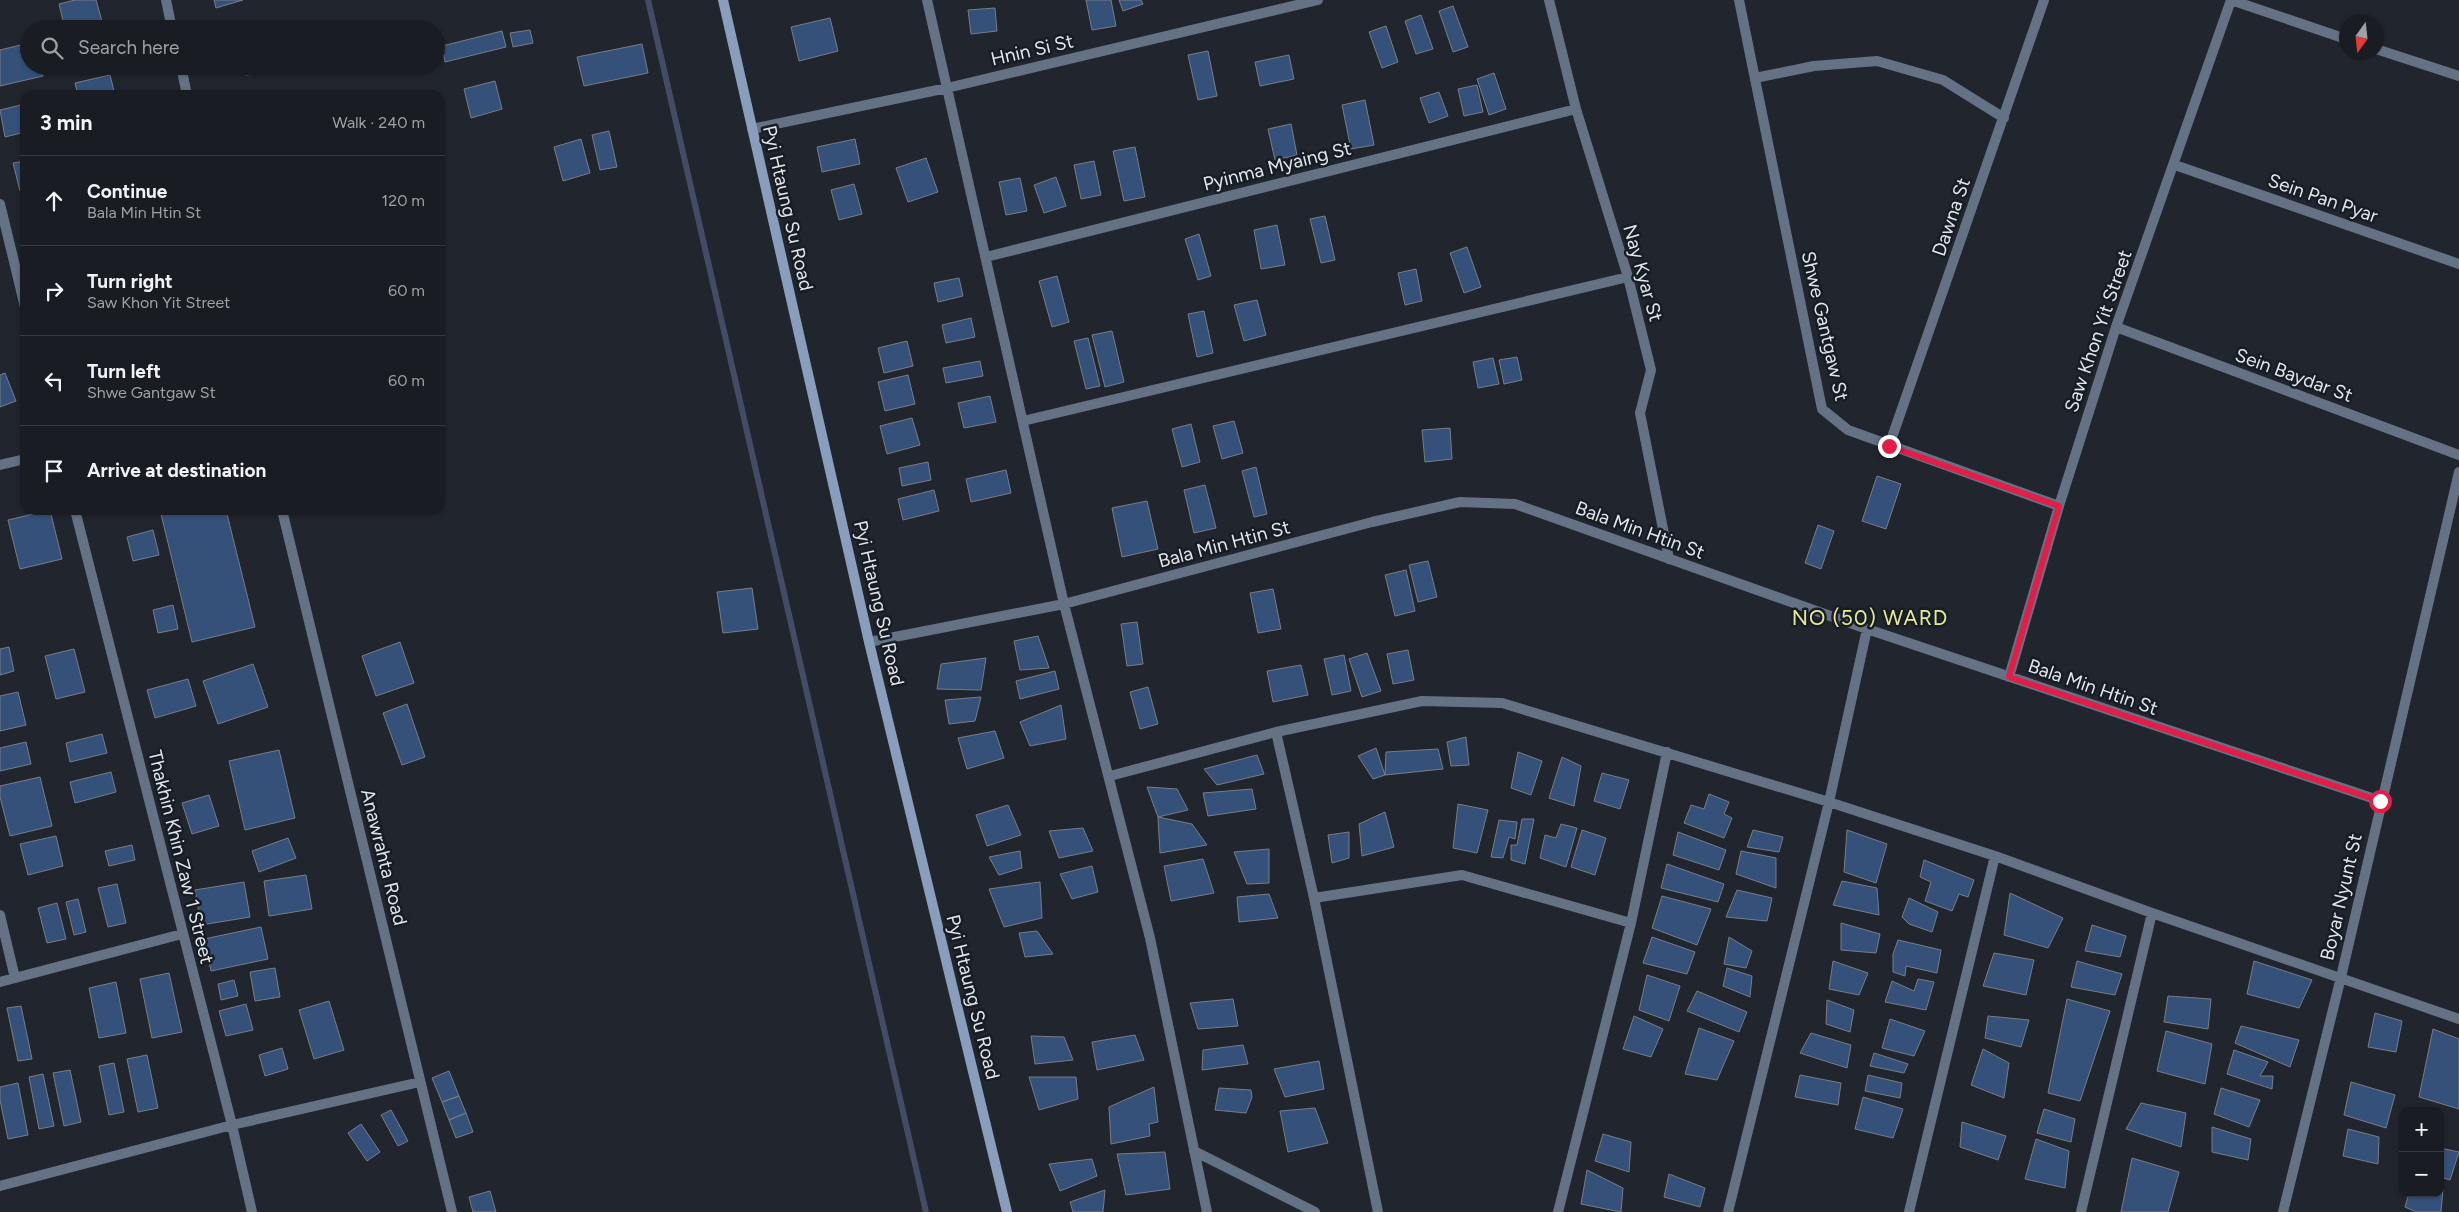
<!DOCTYPE html>
<meta charset="utf-8">
<style>
:root{--surface:#191c22;--page:#22252a;--text:#f1f3f6;--muted:#9fa1a5;--line:#373a40}
body{margin:0;font-family:Figtree,sans-serif;background:var(--page);color:var(--text)}
.controls{position:absolute;right:15px;bottom:15px;display:grid;overflow:hidden;border-radius:10px;box-shadow:0 1px 4px #0004}
.controls button{width:45px;height:45px;display:grid;place-items:center;padding:0;border:0;border-bottom:1px solid var(--line);background:var(--surface);color:var(--text);font:25px sans-serif}
.compass{position:absolute;left:2339px;top:15px;width:45px;height:45px;border-radius:50%;background:var(--surface);box-shadow:0 1px 4px #0004;rotate:195deg}
.stop{position:absolute;width:15px;height:15px;margin:-11px;border:4px solid #e11d48;border-radius:50%;background:#fff}
.stop.end{background:#e11d48;border-color:#fff;box-shadow:0 1px 5px #0008}
.list{margin:0;padding:0;list-style:none}
h2{display:flex;justify-content:space-between;align-items:center;height:65px;margin:0;padding:0 20px;font-size:21px}
h2 small{font-size:16px;font-weight:400;color:var(--muted)}
.list li{display:grid;grid-template-columns:32px 1fr auto;gap:15px;align-items:center;box-sizing:border-box;height:90px;padding:0 20px;border-top:1px solid var(--line)}
.list b{display:block;font-size:19px;white-space:nowrap}
.list p{margin:0;font-size:16px;white-space:nowrap;color:var(--muted)}
.list em{font-size:16px;font-style:normal;color:var(--muted)}
.icon{flex:none;width:28px;height:28px;fill:none;stroke:currentColor;stroke-width:2;stroke-linecap:round;stroke-linejoin:round}
.map{position:relative;flex:none;width:2459px;height:1212px;overflow:hidden}
.search{position:absolute;background:var(--surface);box-shadow:0 1px 4px #0004;left:20px;top:20px;width:425px;height:55px;display:flex;align-items:center;gap:12px;box-sizing:border-box;padding:0 18px;border-radius:28px;color:var(--muted);font-size:19px}
.panel{position:absolute;background:var(--surface);box-shadow:0 1px 4px #0004;left:20px;top:90px;width:425px;height:425px;border-radius:15px}
.map>svg:first-child{display:block}
</style>
<div class="map">
<svg width="2459" height="1212" viewBox="0 0 2459 1212">
<rect width="100%" height="100%" fill="#21262e"/>
<g fill="none" stroke-linecap="round" stroke-linejoin="round">
<path stroke="#444c65" stroke-width="6" d="M648,0l278,1212"/>
</g>
<path fill="#35517a" stroke="#777d87" d="M75,0h21l7,25 -15,4h-23l-6,-25z
M214,0h29l-27,8z
M1086,0h25l5,26 -24,4z
M1119,0h22l2,4 -20,7z
M1453,6l15,41 -15,5 -14,-41z
M995,8l2,23 -26,3 -3,-24z
M1421,15l12,34 -17,5 -11,-33z
M830,18l8,33 -39,10 -8,-34z
M1386,26l12,36 -16,6 -13,-36z
M530,30l3,13 -20,4 -3,-14z
M502,31l4,16 -61,15 -3,-16z
M29,43v23h12l2,10 -43,10v-36z
M642,44l6,29 -64,13 -7,-29z
M1208,51l9,45 -19,4 -10,-45z
M1289,55l5,24 -34,7 -5,-24z
M245,66h24l1,6 -24,3z
M1494,73l12,36 -17,6 -12,-36z
M110,75l5,20h-37l-3,-12z
M495,81l7,28 -31,9 -7,-29z
M1477,85l6,27 -19,4 -6,-27z
M1439,92l9,24 -19,7 -9,-25z
M1365,100l9,45 -23,4 -9,-44z
M25,104v28l-20,5 -5,-27z
M1291,124l6,31 -22,5 -7,-31z
M609,131l8,36 -17,3 -8,-35z
M581,139l9,34 -27,8 -9,-34z
M855,139l5,25 -38,8 -5,-25z
M1135,147l10,50 -21,4 -11,-50z
M926,158l12,34 -30,10 -12,-34z
M25,161v29l-5,1 -7,-28z
M1094,161l7,34 -20,4 -7,-34z
M1056,177l10,29 -22,7 -10,-28z
M1020,178l7,33 -21,4 -7,-33z
M854,184l8,30 -23,6 -8,-30z
M1325,216l10,44 -14,3 -11,-44z
M1277,225l8,40 -24,4 -7,-39z
M1199,234l12,42 -13,4 -13,-41z
M1467,247l14,40 -17,6 -14,-40z
M1416,269l6,32 -17,4 -7,-32z
M1057,276l12,46 -17,5 -13,-46z
M959,278l4,18 -25,6 -4,-19z
M1257,300l9,35 -22,6 -10,-36z
M1204,311l9,42 -16,4 -9,-43z
M971,318l4,19 -29,6 -4,-18z
M1112,331l12,51 -19,5 -13,-52z
M1088,338l12,48 -14,3 -12,-48z
M907,341l6,25 -29,7 -6,-25z
M1517,357l5,23 -18,4 -5,-24z
M1493,358l6,26 -21,4 -5,-26z
M980,361l3,15 -37,7 -3,-15z
M5,373l11,28 -16,6v-32z
M908,375l7,29 -30,7 -7,-29z
M990,396l6,26 -32,6 -6,-25z
M912,418l8,27 -33,9 -7,-28z
M1234,421l9,32 -21,6 -9,-33z
M1191,424l9,38 -18,5 -10,-38z
M1450,428l2,31 -27,3 -3,-32z
M928,462l3,18 -29,6 -3,-18z
M1256,467l11,47 -13,3 -12,-46z
M1006,470l5,23 -40,9 -5,-23z
M1877,476l24,8 -15,45 -24,-8z
M1205,485l11,43 -22,5 -10,-43z
M934,490l5,21 -36,9 -5,-21z
M1147,501l11,48 -36,8 -10,-49z
M50,510l12,49 -42,10 -12,-49z
M160,510h66l29,117 -63,15z
M1818,525l16,6 -13,38 -16,-6z
M153,530l6,25 -26,6 -6,-24z
M1428,561l9,36 -19,5 -9,-37z
M1406,570l9,41 -20,5 -10,-41z
M752,588l6,41 -35,4 -6,-41z
M1273,589l8,40 -23,4 -8,-40z
M173,605l5,24 -20,4 -5,-23z
M1137,622l6,42 -16,2 -6,-42z
M1038,636l11,32 -29,2 -6,-29z
M400,642l14,41 -38,13 -14,-40z
M9,647l5,24 -14,4v-26z
M74,649l11,43 -29,7 -11,-43z
M1408,650l6,30 -21,4 -6,-30z
M1367,653l14,38 -19,6 -13,-38z
M1344,655l7,36 -19,4 -8,-36z
M986,658l-5,32 -44,-1 4,-25z
M253,664l15,43 -50,17 -15,-43z
M1301,665l7,30 -35,7 -6,-31z
M1055,671l4,18 -39,10 -4,-18z
M188,679l8,27 -41,12 -8,-28z
M1148,687l10,37 -18,5 -10,-37z
M18,692l8,33 -26,6v-35z
M981,697l-6,24 -26,3 -4,-24z
M407,704l18,53 -23,8 -19,-52z
M1061,705l5,34 -36,7 -10,-24z
M995,731l9,27 -37,11 -9,-31z
M102,734l5,19 -37,9 -4,-19z
M1466,737l3,28 -18,1 -4,-24z
M26,742l5,22 -31,7v-23z
M1376,748l9,27 -12,4 -15,-23z
M1438,749l5,20 -58,6 1,-23z
M279,750l16,68 -50,12 -16,-69z
M1518,752l24,9 -11,34 -20,-7z
M1257,755l7,19 -47,11 -13,-16z
M1562,757l19,9 -7,40 -25,-8z
M111,772l5,20 -41,11 -5,-21z
M1602,773l27,7 -9,29 -26,-8z
M40,777l12,49 -42,10 -10,-39v-11z
M1147,787l30,2 11,21 -30,7z
M1252,789l4,20 -48,7 -5,-23z
M1709,794l20,8 -5,12 8,4 -8,20 -40,-15 7,-18 13,4z
M209,795l10,31 -27,8 -10,-31z
M1458,804l30,6 -11,43 -24,-5z
M1008,805l13,30 -34,11 -11,-31z
M1385,812l9,35 -32,9 -3,-32z
M1158,817l34,7 15,21 -47,8z
M1522,819h12l-9,45 -14,-4v-15h6z
M1499,820l18,2 -2,17 -6,-2 -6,21 -12,-1z
M1561,824l16,4 -11,39 -26,-9 5,-23 11,3z
M1083,828l10,23 -34,7 -10,-27z
M1582,830l24,8 -11,37 -24,-8z
M1753,830l30,7 -4,15 -32,-5z
M1847,830l40,14 -11,39 -32,-11z
M1349,832v26l-17,5 -4,-28z
M1678,832l48,18 -7,20 -46,-15z
M56,836l7,30 -35,9 -8,-31z
M288,838l8,20 -37,14 -7,-21z
M132,845l3,15 -26,6 -4,-15z
M1269,849v34l-22,1 -13,-32z
M1020,851l2,17 -23,7 -10,-18z
M1741,851l35,7v30l-40,-14z
M1203,859l11,34 -43,8 -7,-35z
M1924,860l50,20 -6,17 -9,-3 -7,17 -27,-10 6,-19 -11,-5z
M1667,864l57,20 -6,18 -57,-14z
M1092,866l6,26 -26,7 -12,-25z
M306,875l6,34 -43,7 -5,-35z
M1842,881l35,7 2,27 -46,-10z
M244,882l6,35 -49,8 -6,-35z
M1040,882l2,36 -38,9 -15,-38z
M117,884l9,39 -18,4 -10,-39z
M1737,890l35,8 -5,23 -41,-4z
M2010,893l53,25 -15,30 -44,-13z
M1269,894l9,24 -39,4 -2,-25z
M1662,896l49,13 -14,36 -45,-17z
M1909,898l29,14 -6,20 -23,-8 -7,-7z
M78,899l8,33 -12,3 -8,-33z
M57,903l9,36 -19,4 -9,-35z
M1841,923l39,11 -4,19 -35,-3z
M2092,925l34,11 -6,21 -35,-6z
M261,927l7,32 -57,12 -7,-32z
M1037,931l16,23 -28,3 -6,-24z
M1652,937l43,15 -8,22 -44,-11z
M1729,937l23,14 -6,17 -22,-4z
M1898,940l43,10 -4,23 -31,-7 -1,10 -12,-4v-18z
M1994,953l40,7 -8,35 -43,-9z
M1833,961l35,12 -9,22 -30,-6z
M2077,961l45,13 -7,21 -44,-8z
M2254,961l58,19 -13,28 -52,-14z
M275,968l5,29 -25,4 -5,-29z
M1727,968l25,8 -2,21 -27,-11z
M169,973l13,59 -30,6 -12,-59z
M1647,975l33,11 -11,35 -30,-11z
M1918,979l16,3 -8,28 -41,-8 7,-21 22,10z
M234,980l4,16 -17,4 -3,-16z
M116,982l10,51 -27,5 -10,-50z
M1697,991l50,21 -8,20 -52,-21z
M2168,996l43,3 -3,30 -44,-7z
M1233,999l5,27 -40,3 -8,-26z
M2067,999l43,12 -30,90 -32,-8z
M1827,1000l27,10 -4,22 -24,-8z
M329,1001l15,49 -30,9 -15,-49z
M246,1004l7,26 -27,6 -7,-25z
M21,1006l11,53 -14,2 -11,-53z
M2375,1013l27,8 -6,31 -28,-5z
M1634,1016l29,13 -12,28 -28,-8z
M1988,1016l41,4 -8,27 -36,-9z
M1890,1019l35,12 -11,25 -32,-8z
M2241,1026l58,14 -9,27 -55,-24z
M1699,1028l35,13 -17,39 -32,-6z
M2433,1029l26,10v70l-40,-12z
M2166,1031l46,13 -7,40 -48,-13z
M1811,1033l40,12 -4,23 -47,-15z
M1135,1035l9,25 -47,10 -5,-28z
M1031,1036l33,1 9,23 -38,4z
M1243,1045l5,19 -46,6 1,-20z
M282,1048l6,21 -23,7 -6,-21z
M1983,1049l26,14 -5,35 -33,-13z
M2234,1050l34,12 -8,14h13l-1,13 -45,-15z
M1874,1053l34,11 -4,9 -34,-7z
M147,1055l11,53 -20,4 -11,-53z
M1319,1061l5,28 -39,8 -11,-28z
M114,1063l10,49 -15,3 -10,-49z
M70,1070l11,52 -17,4 -11,-53z
M449,1071l10,25 -17,6 -10,-24z
M43,1074l11,52 -15,3 -10,-52z
M1800,1075l41,8 -3,22 -43,-8z
M1868,1075l34,8 -2,15 -35,-7z
M1029,1077h47l2,22 -39,11z
M2351,1082l44,13 -9,33 -42,-13z
M18,1083l10,52 -20,4 -8,-39v-13z
M1154,1087l4,35 -9,2 1,12 -39,8 -2,-37z
M1219,1088l32,2 1,7 -6,16 -31,-3z
M2221,1088l39,12 -11,27 -35,-13z
M459,1096l7,17 -17,7 -7,-18z
M1863,1097l40,12 -10,29 -38,-9z
M2141,1103l45,10 -5,34 -55,-18z
M1315,1108l13,35 -40,9 -8,-41z
M2044,1109l31,10 -4,23 -34,-9z
M391,1110l17,31 -10,5 -17,-31z
M466,1113l7,19 -17,6 -7,-18z
M1962,1122l44,14 -8,24 -38,-13z
M361,1124l19,28 -13,9 -19,-28z
M2212,1127l39,12 -3,21 -36,-8z
M2348,1129l31,8 -1,27 -35,-8z
M1603,1134l28,8 -2,30 -34,-11z
M2036,1139l33,12 -4,37 -40,-9z
M2440,1148l19,4 -9,28 -10,-3z
M1165,1152l5,37 -44,6 -9,-41z
M2132,1158l47,14 -11,40h-47z
M1092,1159l5,17 -37,15 -11,-27z
M1587,1170l36,18 -2,24 -40,-8z
M1669,1174l36,14 -5,19 -36,-10z
M2440,1188l3,1 -2,23h-25l-11,-5 4,-14h31z
M1105,1190l-2,22h-30l-3,-10z
M490,1191l6,21h-23l-4,-15z"/>
<g fill="none" stroke-linecap="round" stroke-linejoin="round">
<path stroke="#657285" stroke-width="10" d="M166,0l6,29
M927,0l137,604 86,334 57,274
M1549,0l27,109 52,168 23,93 -11,43 29,146
M1739,0l83,409 26,21 211,76
M2231,0l115,39
M2376,49l83,27
M181,66l6,29
M1755,78l59,-12 63,-5 66,19 61,38
M752,129l195,-41 371,-88
M2175,165l284,99
M0,204l25,103
M986,257l590,-148
M2116,327l343,128
M1023,421l605,-144
M1889,446l155,-446
M0,465l25,-6
M75,510l157,615 20,87
M282,510l170,702
M869,642l195,-38 308,-82 88,-20 55,2 352,125 514,172
M2009,677l50,-171 57,-179 115,-327
M1276,732l38,166 64,314
M1110,776l166,-44 146,-31 80,2 327,99 166,54 157,57 307,106
M1314,898l148,-23 169,48
M0,915l15,63
M0,982l182,-48
M1194,1151l121,61
M0,1186l232,-61 188,-43
M1558,1212l73,-289 36,-171
M1728,1212l101,-410 38,-173
M1909,1212l86,-356
M2081,1212l71,-299
M2283,1212l58,-235 118,-505"/>
<path stroke="#889ebc" stroke-width="10" d="M723,0l146,642 138,570"/>
</g>
<g fill="none" stroke-linecap="round" stroke-linejoin="round">
<path stroke="#e11d48" stroke-width="6" d="M1889,446l170,60 -50,171 371,124"/>
</g>
<g text-anchor="middle" dominant-baseline="central" stroke-width="5" stroke-linejoin="round" paint-order="stroke">
<g font-size="19" fill="#e2e6eb" stroke="#171d24">
<text transform="translate(1032 50) rotate(-13)">Hnin Si St</text>
<text transform="translate(1277 166) rotate(-14)">Pyinma Myaing St</text>
<text transform="translate(2323 198) rotate(19)">Sein Pan Pyar</text>
<text transform="translate(788 208) rotate(77)">Pyi Htaung Su Road</text>
<text transform="translate(1951 217) rotate(-71)">Dawna St</text>
<text transform="translate(1643 273) rotate(74)">Nay Kyar St</text>
<text transform="translate(1825 326) rotate(77)">Shwe Gantgaw St</text>
<text transform="translate(2098 331) rotate(-71)">Saw Khon Yit Street</text>
<text transform="translate(2294 375) rotate(20)">Sein Baydar St</text>
<text transform="translate(1640 530) rotate(20)">Bala Min Htin St</text>
<text transform="translate(1224 544) rotate(-15)">Bala Min Htin St</text>
<text transform="translate(879 603) rotate(77)">Pyi Htaung Su Road</text>
<text transform="translate(2093 687) rotate(19)">Bala Min Htin St</text>
<text transform="translate(181 857) rotate(76)">Thakhin Khin Zaw 1 Street</text>
<text transform="translate(384 857) rotate(76)">Anawrahta Road</text>
<text transform="translate(2341 897) rotate(-77)">Boyar Nyunt St</text>
<text transform="translate(973 997) rotate(76)">Pyi Htaung Su Road</text>
</g>
<g font-size="21" letter-spacing="1" fill="#e9e899" stroke="#171d24">
<text x="1870" y="617">NO (50) WARD</text>
</g>
</g>
</svg>
<div class="controls">
<button>+</button>
<button>−</button>
</div>
<svg class="compass" viewBox="-18 -18 36 36"><path d="M0-13l5 13h-10z" fill="#e53935"/><path d="M0 13l5-13h-10z" fill="#9fa1a5"/></svg>
<div class="stop" style="left:2380px;top:801px"></div>
<div class="stop end" style="left:1889px;top:446px"></div>
<div class="search"><svg class="icon" aria-label="search" viewBox="0 0 24 24"><circle cx="10" cy="10" r="6"/><path d="M15 15l6 6"/></svg>Search here</div>
<section class="panel">
<h2>3 min<small>Walk · 240 m</small></h2>
<ul class="list">
<li><svg class="icon" aria-label="ahead" viewBox="0 0 24 24"><path d="M12 20V5M6 11l6-6 6 6"/></svg><div><b>Continue</b><p>Bala Min Htin St</p></div><em>120 m</em></li>
<li><svg class="icon" aria-label="right" viewBox="0 0 24 24"><path d="M7 20v-9h11M14 6l5 5-5 5"/></svg><div><b>Turn right</b><p>Saw Khon Yit Street</p></div><em>60 m</em></li>
<li><svg class="icon" aria-label="left" viewBox="0 0 24 24"><path d="M17 20v-9H6M10 6l-5 5 5 5"/></svg><div><b>Turn left</b><p>Shwe Gantgaw St</p></div><em>60 m</em></li>
<li><svg class="icon" aria-label="arrive" viewBox="0 0 24 24"><path d="M6 21V4h12l-3 4 3 4H6"/></svg><div><b>Arrive at destination</b></div></li>
</ul>
</section>
</div>
